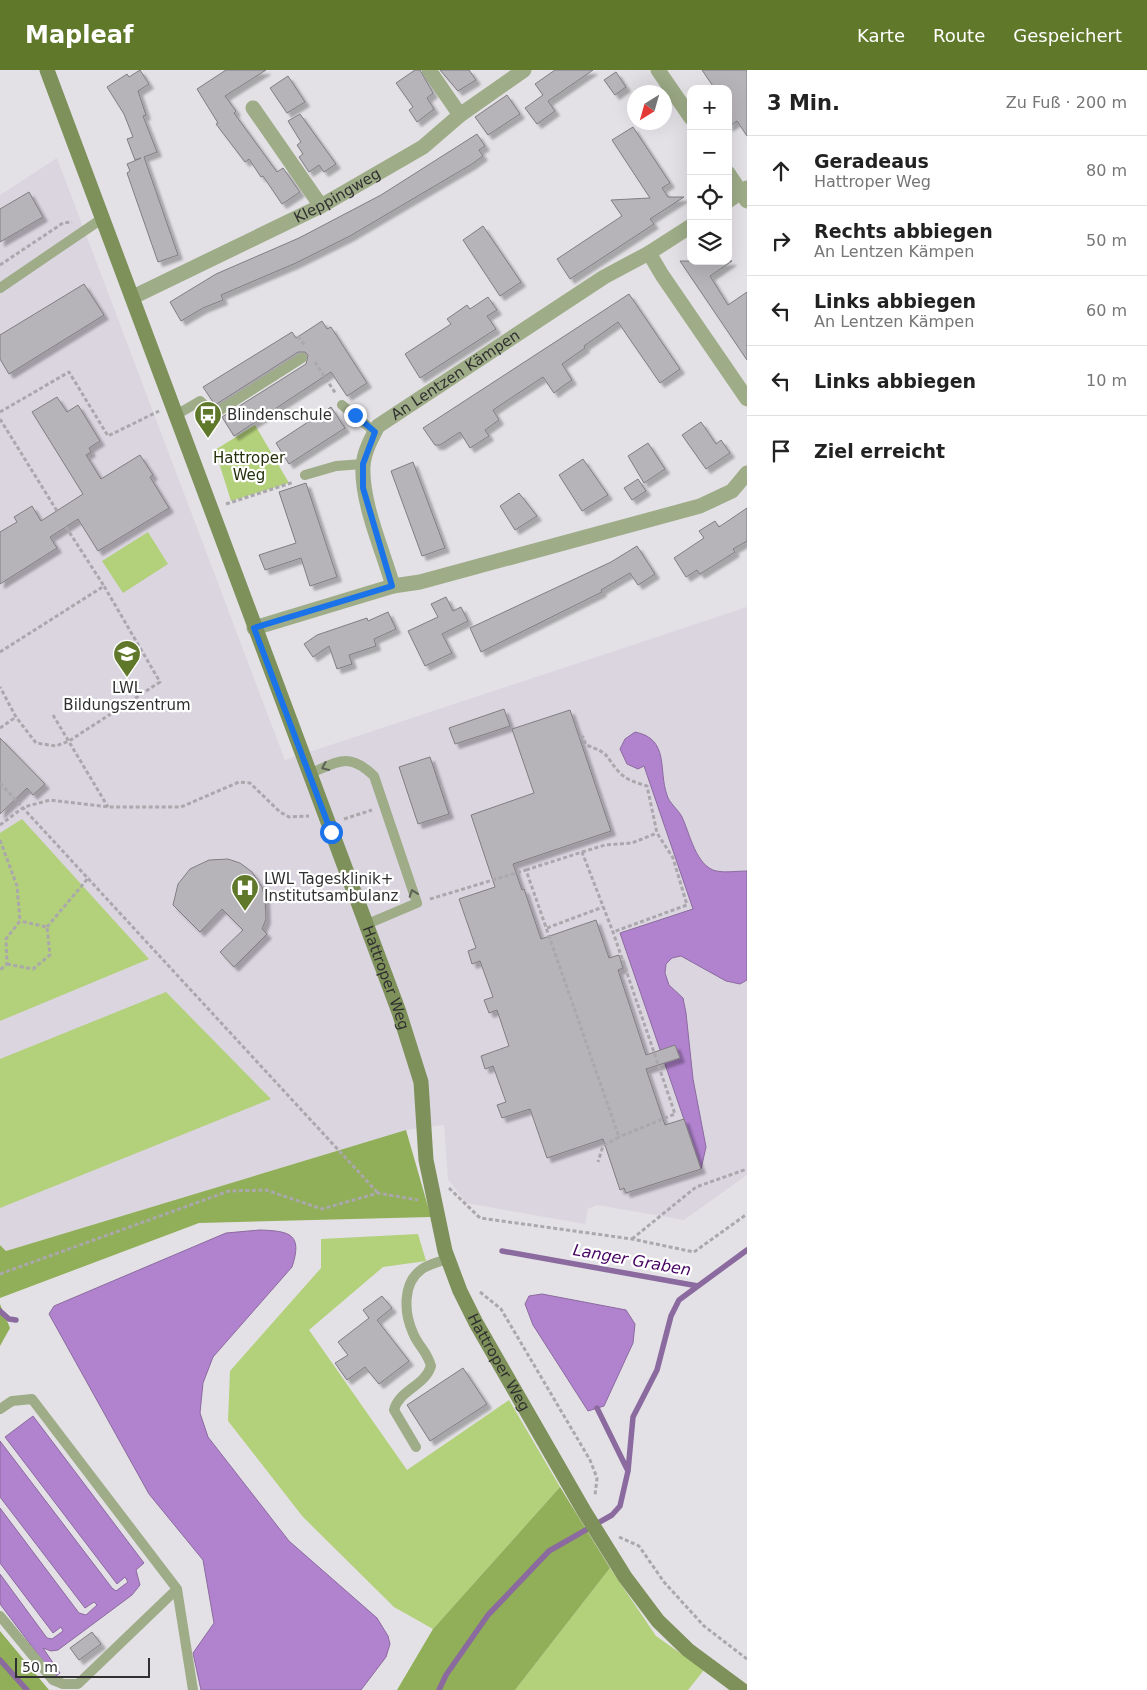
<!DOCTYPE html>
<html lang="de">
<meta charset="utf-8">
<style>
:root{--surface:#fff;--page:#f2f2f2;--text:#222;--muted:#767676;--line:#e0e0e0;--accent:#60782a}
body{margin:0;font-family:"DejaVu Sans",sans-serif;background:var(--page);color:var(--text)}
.controls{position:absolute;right:15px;top:15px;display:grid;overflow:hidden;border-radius:10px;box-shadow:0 5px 20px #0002}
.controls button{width:45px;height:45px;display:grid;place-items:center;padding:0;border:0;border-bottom:1px solid var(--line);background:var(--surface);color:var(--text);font:25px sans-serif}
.compass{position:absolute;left:627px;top:15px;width:45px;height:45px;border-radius:50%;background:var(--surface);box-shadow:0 5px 20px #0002;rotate:217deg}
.scale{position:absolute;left:15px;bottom:12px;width:135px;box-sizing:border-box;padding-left:5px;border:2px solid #313031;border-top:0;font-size:14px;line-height:18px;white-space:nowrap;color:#313031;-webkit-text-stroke:4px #fff;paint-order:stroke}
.stop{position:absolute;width:15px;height:15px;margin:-11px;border:4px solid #1a73e8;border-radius:50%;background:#fff}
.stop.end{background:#1a73e8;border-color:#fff;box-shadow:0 1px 5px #0008}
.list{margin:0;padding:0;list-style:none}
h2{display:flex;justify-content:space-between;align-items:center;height:65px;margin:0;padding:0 20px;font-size:21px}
h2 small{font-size:16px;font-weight:400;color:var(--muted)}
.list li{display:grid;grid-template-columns:32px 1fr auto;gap:15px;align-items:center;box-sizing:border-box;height:70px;padding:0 20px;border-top:1px solid var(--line)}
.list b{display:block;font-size:19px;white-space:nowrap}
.list p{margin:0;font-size:16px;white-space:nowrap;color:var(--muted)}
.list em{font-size:16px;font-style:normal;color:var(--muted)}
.icon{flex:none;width:28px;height:28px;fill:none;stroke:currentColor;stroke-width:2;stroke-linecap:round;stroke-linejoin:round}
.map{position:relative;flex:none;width:747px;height:1620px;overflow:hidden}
header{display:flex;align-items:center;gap:30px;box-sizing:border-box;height:70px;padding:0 25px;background:var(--accent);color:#fff}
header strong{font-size:24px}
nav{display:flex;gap:28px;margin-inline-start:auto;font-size:18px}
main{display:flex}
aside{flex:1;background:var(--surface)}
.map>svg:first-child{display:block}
</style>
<header>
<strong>Mapleaf</strong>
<nav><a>Karte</a><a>Route</a><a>Gespeichert</a></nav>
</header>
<main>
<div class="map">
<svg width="747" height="1620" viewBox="0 0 747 1620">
<defs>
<filter id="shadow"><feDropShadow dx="4.5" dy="4.5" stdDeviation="1" flood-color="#0004"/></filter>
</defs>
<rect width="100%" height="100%" fill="#e3e1e5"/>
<path fill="#dbd5e0" d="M57,88l228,602 462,-153v568l-63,45 -87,-15 -9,4 -3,15 -119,-21 -18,-24 -4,-54 -38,5 -400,121 -6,-6v-1050z"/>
<path fill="#b3d07a" d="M255,355l34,58 -58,18 -16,-51z
M148,462l20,32 -45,29 -21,-32z
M22,749l127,140 -149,62v-188z
M166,922l105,107 -271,109v-149z
M418,1164l8,27 -43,6 -74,63 98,140 102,-70 51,87 -127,142 -39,-22 -91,-90 -75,-96 2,-50 91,-103v-29z
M610,1498l46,68 48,34 -16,20h-173z"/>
<path fill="#91ae58" d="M406,1060l25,87 -232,6 -199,75v-53l6,6z
M0,1234l10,24 -10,18z
M560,1417l50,81 -95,122h-118l36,-61z
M0,1561l49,59h-49z"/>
<path fill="#b183ce" stroke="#8b6a9f" d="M635,662c35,7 23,38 32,63 2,8 11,14 15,22 8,17 14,49 34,54 9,2 21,0 31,0v109l-7,4 -14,-3 -45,-25 -9,2 -6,6 -1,9 4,12 14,13 3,15 7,66 13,68 -5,22 -81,-236 73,-24 -49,-143 -6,3 -11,-5 -7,-15 5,-10z
M260,1160c30,1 43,4 32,37l-79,90 -10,26 -3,30 8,24 81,104 88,77 11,18 2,8 -4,13 -25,33h-160l-8,-37 21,-30 -11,-63 -54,-66 -100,-180 5,-8 172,-73z
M542,1224l84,16 9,14 -2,19 -29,63 -16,5 -55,-86 -8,-21 4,-8z
M33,1346l111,147 -8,7 4,15 -8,10 -74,55 -7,1 -8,-3 17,25 -5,4 -55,-73v-30l47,64 5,1 11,-8 -2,-4 -8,6 -53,-70v-55l79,105 7,2 11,-10 -3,-3 -9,6 -85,-111v-56l112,147 4,3 12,-9 -3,-5 -8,7 -112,-147z"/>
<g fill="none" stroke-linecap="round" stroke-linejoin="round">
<path stroke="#8b6a9f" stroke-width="5.5" d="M502,1181l196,35 49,-36
M0,1241l9,8 7,1
M597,1338l31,63
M0,1590l27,30
M439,1620l7,-15 42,-60 61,-64 63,-36 8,-9 8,-35 5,-54 24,-47 14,-54 8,-16 19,-14"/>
</g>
<path fill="#b7b4b9" stroke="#807e82" filter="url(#shadow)" d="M140,0l9,14 -11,7 8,24 -3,1 14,36 -13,5 34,98 -20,7 -31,-89 3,-2 -3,-7 14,-6 -6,2 -8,-21 6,-2 -9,-23 -17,-27 20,-13 2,3z
M226,0h40l-41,26 11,15 -2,2 43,59 6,-4 17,24 -18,12 -19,-28 -2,1 -12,-18 -4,3 -29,-38 2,-1 -21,-34z
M415,0h5l13,23 -6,5 7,11 -17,13 -8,-12 4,-3 -17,-24z
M440,0h29l7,10 -18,11z
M555,0h38l-45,31 7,10 -18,13 -12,-16 18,-13 -8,-11z
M702,0h45v66l-10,-15 -9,6v-38h-13z
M616,2l10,15 -11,8 -11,-15z
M288,6l17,26 -18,11 -17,-25z
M507,25l13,19 -32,21 -13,-18z
M300,44l36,50 -12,8 -5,-7 -10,7 -10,-15 4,-3 -6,-9 4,-3 -13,-21z
M633,57l37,56 -8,5 6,9h16l-34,22 4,5 -84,55 -13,-20 65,-43 -11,-16 39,-2 -38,-58z
M477,64l8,12 -6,4 4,6 -11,8 -122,72 -54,27 -75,32 2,5 -20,8 -22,13 -11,-19 46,-28 83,-36 82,-43z
M29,122l14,25 -43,25v-33z
M483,156l38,56 -21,14 -37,-56z
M680,191h52l-22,15 18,29 19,-13v68z
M84,214l20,31 -95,59 -9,-15v-24z
M629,224l51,75 -20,14 -42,-61 -34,24 1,2 -23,16 10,16 -9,6 -9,7 -11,-16 -35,23 -15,10 6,10 -14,10 4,6 -19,12 -10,-16 -20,13h-5l-12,-17z
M488,227l9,13 -10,6 9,13 -76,49 -15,-24 46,-30 -4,-5 20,-14 3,4z
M322,251l5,8 4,-2 36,56 -20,13 -16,-24 -97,64 -12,-19 84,-53 2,-9 -3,-3h-7l-83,53 -12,-18 89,-55 4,6z
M57,327l10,15 11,-7 22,36 -11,7 2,4 -5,3 15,24 39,-24 13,20 -3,2 19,31 -71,43 -20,-32 -28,18 7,11 -57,36v-52l17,-10 -3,-5 18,-11 9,15 42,-27 -51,-82z
M331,337l14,21 -56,36 -13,-21z
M701,352l15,22 5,-4 9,13 -24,16 -24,-34z
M648,373l17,26 -21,14 -16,-27z
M583,389l25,36 -26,16 -23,-36z
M413,392l32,86 -23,8 -31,-85z
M638,409l8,12 -14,9 -8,-12z
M306,413l31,94 -27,9 -9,-28 -36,12 -6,-15 37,-12 -17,-51z
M519,423l18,23 -22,14 -15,-24z
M747,438v33l-14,8 2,3 -35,22 -3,-4 -11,7 -12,-19 30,-20 -5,-7 16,-10 4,6z
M637,476l18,28 -17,11 -8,-12 -29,17 1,2 -121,60 -11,-24 141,-66z
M446,527l7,14 8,-4 7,14 -26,13 10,19 -27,13 -17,-35 30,-14 -7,-13z
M388,542l8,17 -22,10 2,7 -27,9 3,9 -15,5 -8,-23 -16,11 -9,-13 13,-9 50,-17 1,3z
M504,639l6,17 -55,18 -6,-16z
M570,640l41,121 -98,33 9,26 2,-1 17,50 55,-19 13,38 10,-3 4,13 -5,2 28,85 29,-10 5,13 -34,11 19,56 19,-6 17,50 -75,24 -2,-5 -4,2 -17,-51 -56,19 -17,-49 -28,9 -5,-13 9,-3 -13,-36 -8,3 -4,-13 28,-10 -12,-36 -8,3 -5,-13 9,-3 -13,-36 -8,3 -4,-13 8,-3 -17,-49 36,-12 -24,-72 63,-22 -22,-64z
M0,668l45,46 -12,11 -6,-7 -27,26z
M430,687l19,57 -31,10 -19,-57z
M228,789l12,4 12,9 10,15 3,12 1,20 -4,10 5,5 -33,33 -14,-15 23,-22 -21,-21 -22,23 -27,-27 5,-21 12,-15 19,-9z
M382,1226l10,12 -15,12 32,41 -30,23 -14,-17 -18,13 -12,-17 13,-8 -10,-13 31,-24 -6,-8z
M463,1298l24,36 -57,37 -23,-36z
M92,1562l9,12 -22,16 -9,-12z"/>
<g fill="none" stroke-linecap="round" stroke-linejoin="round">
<path stroke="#aaa8ac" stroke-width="3" stroke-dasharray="4 2.5" stroke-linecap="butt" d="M0,195l63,-42 9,-1
M298,266l7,10
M315,292l21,32
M0,342l69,-40 39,64 51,-25
M0,349l57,92
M226,434l68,-22
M66,457l38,59
M0,582l104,-66 56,96 -91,59 -13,5 -20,-3 -20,-26 -16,-30
M53,645l55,92
M0,658l16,-11
M580,668l3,-1 3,8c25,9 18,10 33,27 7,8 18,11 28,14l10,47 16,25 14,47 -74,27
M0,713l378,410
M344,749l28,-9
M0,755l24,-18 26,-7 59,7h72l58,-25 11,1 30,29 9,5 20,-1
M0,770l17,46 3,35 -14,18 1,25 -7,6
M582,782l23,-7 27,-2 25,-10
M526,800l56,-18 31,80 62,182 -56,23
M430,829l96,-29 93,267 -16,9 -5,16
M47,857l42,-50
M547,858l56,-21
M7,894l26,5 17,-14 -3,-28 -27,-6
M449,1118l31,30 152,21 62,13 53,-38
M632,1169l64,-52 51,-18
M0,1204l229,-83 37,-1 56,19 56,-16 40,7
M480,1222l21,17 89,151 7,18 -2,17
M619,1467l20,9 25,36 40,44 43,33"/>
<path stroke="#9eac88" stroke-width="10" d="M0,218l103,-70
M342,335l33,27
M176,345l24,-14 14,13 88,-56
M305,405l31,-9 27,-2
M309,704c29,-12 39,-23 65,2l43,127 -52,22
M0,1339l12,-8 20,-2 145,190 16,101
M416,1377l-22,-37c5,-20 31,-24 37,-44 -4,-15 -13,-20 -18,-33 -9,-20 -11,-50 9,-64 7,-5 17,-7 25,-10
M0,1546l53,64 10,4h15l99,-95"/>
<g stroke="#9eac88" stroke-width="15">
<path d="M429,0l31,45"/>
<path d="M658,0l33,48"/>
<path d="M253,38l68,98"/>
<path d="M728,103l19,28"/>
<path d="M728,131l19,-13"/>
<path d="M649,183l13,22 85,124"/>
<path id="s1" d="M133,227l188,-91 102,-59 37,-32 64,-45"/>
<path id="s2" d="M393,516c-10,-35 -32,-84 -30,-120 1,-14 8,-27 15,-40l226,-149 45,-24 42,-27"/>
<path d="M254,558l139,-42 27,-4 280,-76 32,-15 15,-18"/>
</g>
<path stroke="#7e915a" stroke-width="15" id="s3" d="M47,0l352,942 22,70 5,78 19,91 15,40 16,32 108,188 41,66 33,44 30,29 54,40"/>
</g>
<defs><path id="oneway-chevron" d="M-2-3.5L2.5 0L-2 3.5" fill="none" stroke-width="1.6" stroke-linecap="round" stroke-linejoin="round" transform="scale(1.25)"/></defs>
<g stroke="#5d6254">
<use href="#oneway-chevron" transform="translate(325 697) rotate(157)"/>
<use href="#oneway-chevron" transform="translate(413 823) rotate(-109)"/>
</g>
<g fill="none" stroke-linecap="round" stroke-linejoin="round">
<path stroke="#1a73e8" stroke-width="6" d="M331,762l-77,-204 138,-42 -29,-98v-24l12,-32 -20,-17"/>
</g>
<defs>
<symbol id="bus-pin" viewBox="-11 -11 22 30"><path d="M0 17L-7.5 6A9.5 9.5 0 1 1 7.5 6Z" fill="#60782a" stroke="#fff"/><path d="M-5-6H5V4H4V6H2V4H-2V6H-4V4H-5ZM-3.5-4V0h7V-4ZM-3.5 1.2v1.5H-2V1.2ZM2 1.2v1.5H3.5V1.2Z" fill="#fff"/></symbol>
<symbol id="school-pin" viewBox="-11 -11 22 30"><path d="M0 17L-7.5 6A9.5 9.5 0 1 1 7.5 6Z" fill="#60782a" stroke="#fff"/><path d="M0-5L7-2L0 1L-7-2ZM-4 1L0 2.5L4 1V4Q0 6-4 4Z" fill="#fff"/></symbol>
<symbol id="hospital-pin" viewBox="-11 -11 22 30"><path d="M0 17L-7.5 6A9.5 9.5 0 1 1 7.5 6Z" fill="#60782a" stroke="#fff"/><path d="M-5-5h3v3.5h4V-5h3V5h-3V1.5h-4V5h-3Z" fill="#fff"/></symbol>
</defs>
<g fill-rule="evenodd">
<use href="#bus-pin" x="192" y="329" width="32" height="43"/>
<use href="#school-pin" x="111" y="568" width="32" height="43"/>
<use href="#hospital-pin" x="229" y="802" width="32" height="43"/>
</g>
<g text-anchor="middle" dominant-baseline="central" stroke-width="4.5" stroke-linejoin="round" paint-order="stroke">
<g font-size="15" fill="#313031" stroke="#fff">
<text stroke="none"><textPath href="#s1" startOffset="228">Kleppingweg</textPath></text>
<text stroke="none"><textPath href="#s2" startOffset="260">An Lentzen Kämpen</textPath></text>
<text stroke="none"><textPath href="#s3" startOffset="969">Hattroper Weg</textPath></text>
<text stroke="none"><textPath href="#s3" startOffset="1374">Hattroper Weg</textPath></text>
</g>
<g font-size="15" fill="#313031" stroke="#fff" text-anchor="start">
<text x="227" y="345">Blindenschule</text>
<text x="127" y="618" text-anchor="middle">LWL<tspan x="127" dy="17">Bildungszentrum</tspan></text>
<text x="264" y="809">LWL Tagesklinik+<tspan x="264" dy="17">Institutsambulanz</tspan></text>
</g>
<g font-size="15" fill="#25310c" stroke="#fff">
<text x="249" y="388">Hattroper<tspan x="249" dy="17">Weg</tspan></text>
</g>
<g font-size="16" font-style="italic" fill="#470463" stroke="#fff">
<text transform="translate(632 1190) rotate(10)">Langer Graben</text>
</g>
</g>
</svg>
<div class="controls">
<button>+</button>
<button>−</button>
<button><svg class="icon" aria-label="locate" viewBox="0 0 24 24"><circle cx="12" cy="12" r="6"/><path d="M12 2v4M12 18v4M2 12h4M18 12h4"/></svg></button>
<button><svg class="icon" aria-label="layers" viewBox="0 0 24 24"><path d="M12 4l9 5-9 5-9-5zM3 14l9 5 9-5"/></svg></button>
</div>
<svg class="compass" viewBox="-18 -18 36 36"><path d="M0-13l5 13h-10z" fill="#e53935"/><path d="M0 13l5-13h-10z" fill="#767676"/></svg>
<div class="scale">50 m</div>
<div class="stop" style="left:331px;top:762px"></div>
<div class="stop end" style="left:355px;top:345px"></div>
</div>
<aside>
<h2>3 Min.<small>Zu Fuß · 200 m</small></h2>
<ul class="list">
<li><svg class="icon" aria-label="ahead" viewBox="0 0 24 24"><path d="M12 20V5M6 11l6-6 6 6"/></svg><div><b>Geradeaus</b><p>Hattroper Weg</p></div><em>80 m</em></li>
<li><svg class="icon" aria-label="right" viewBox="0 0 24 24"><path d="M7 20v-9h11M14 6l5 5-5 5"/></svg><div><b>Rechts abbiegen</b><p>An Lentzen Kämpen</p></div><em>50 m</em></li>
<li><svg class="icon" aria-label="left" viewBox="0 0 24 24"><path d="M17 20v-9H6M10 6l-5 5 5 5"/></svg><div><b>Links abbiegen</b><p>An Lentzen Kämpen</p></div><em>60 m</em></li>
<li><svg class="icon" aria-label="left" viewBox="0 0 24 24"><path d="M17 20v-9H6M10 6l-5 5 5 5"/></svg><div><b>Links abbiegen</b></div><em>10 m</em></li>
<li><svg class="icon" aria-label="arrive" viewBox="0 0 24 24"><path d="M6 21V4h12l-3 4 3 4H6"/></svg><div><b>Ziel erreicht</b></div></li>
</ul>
</aside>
</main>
